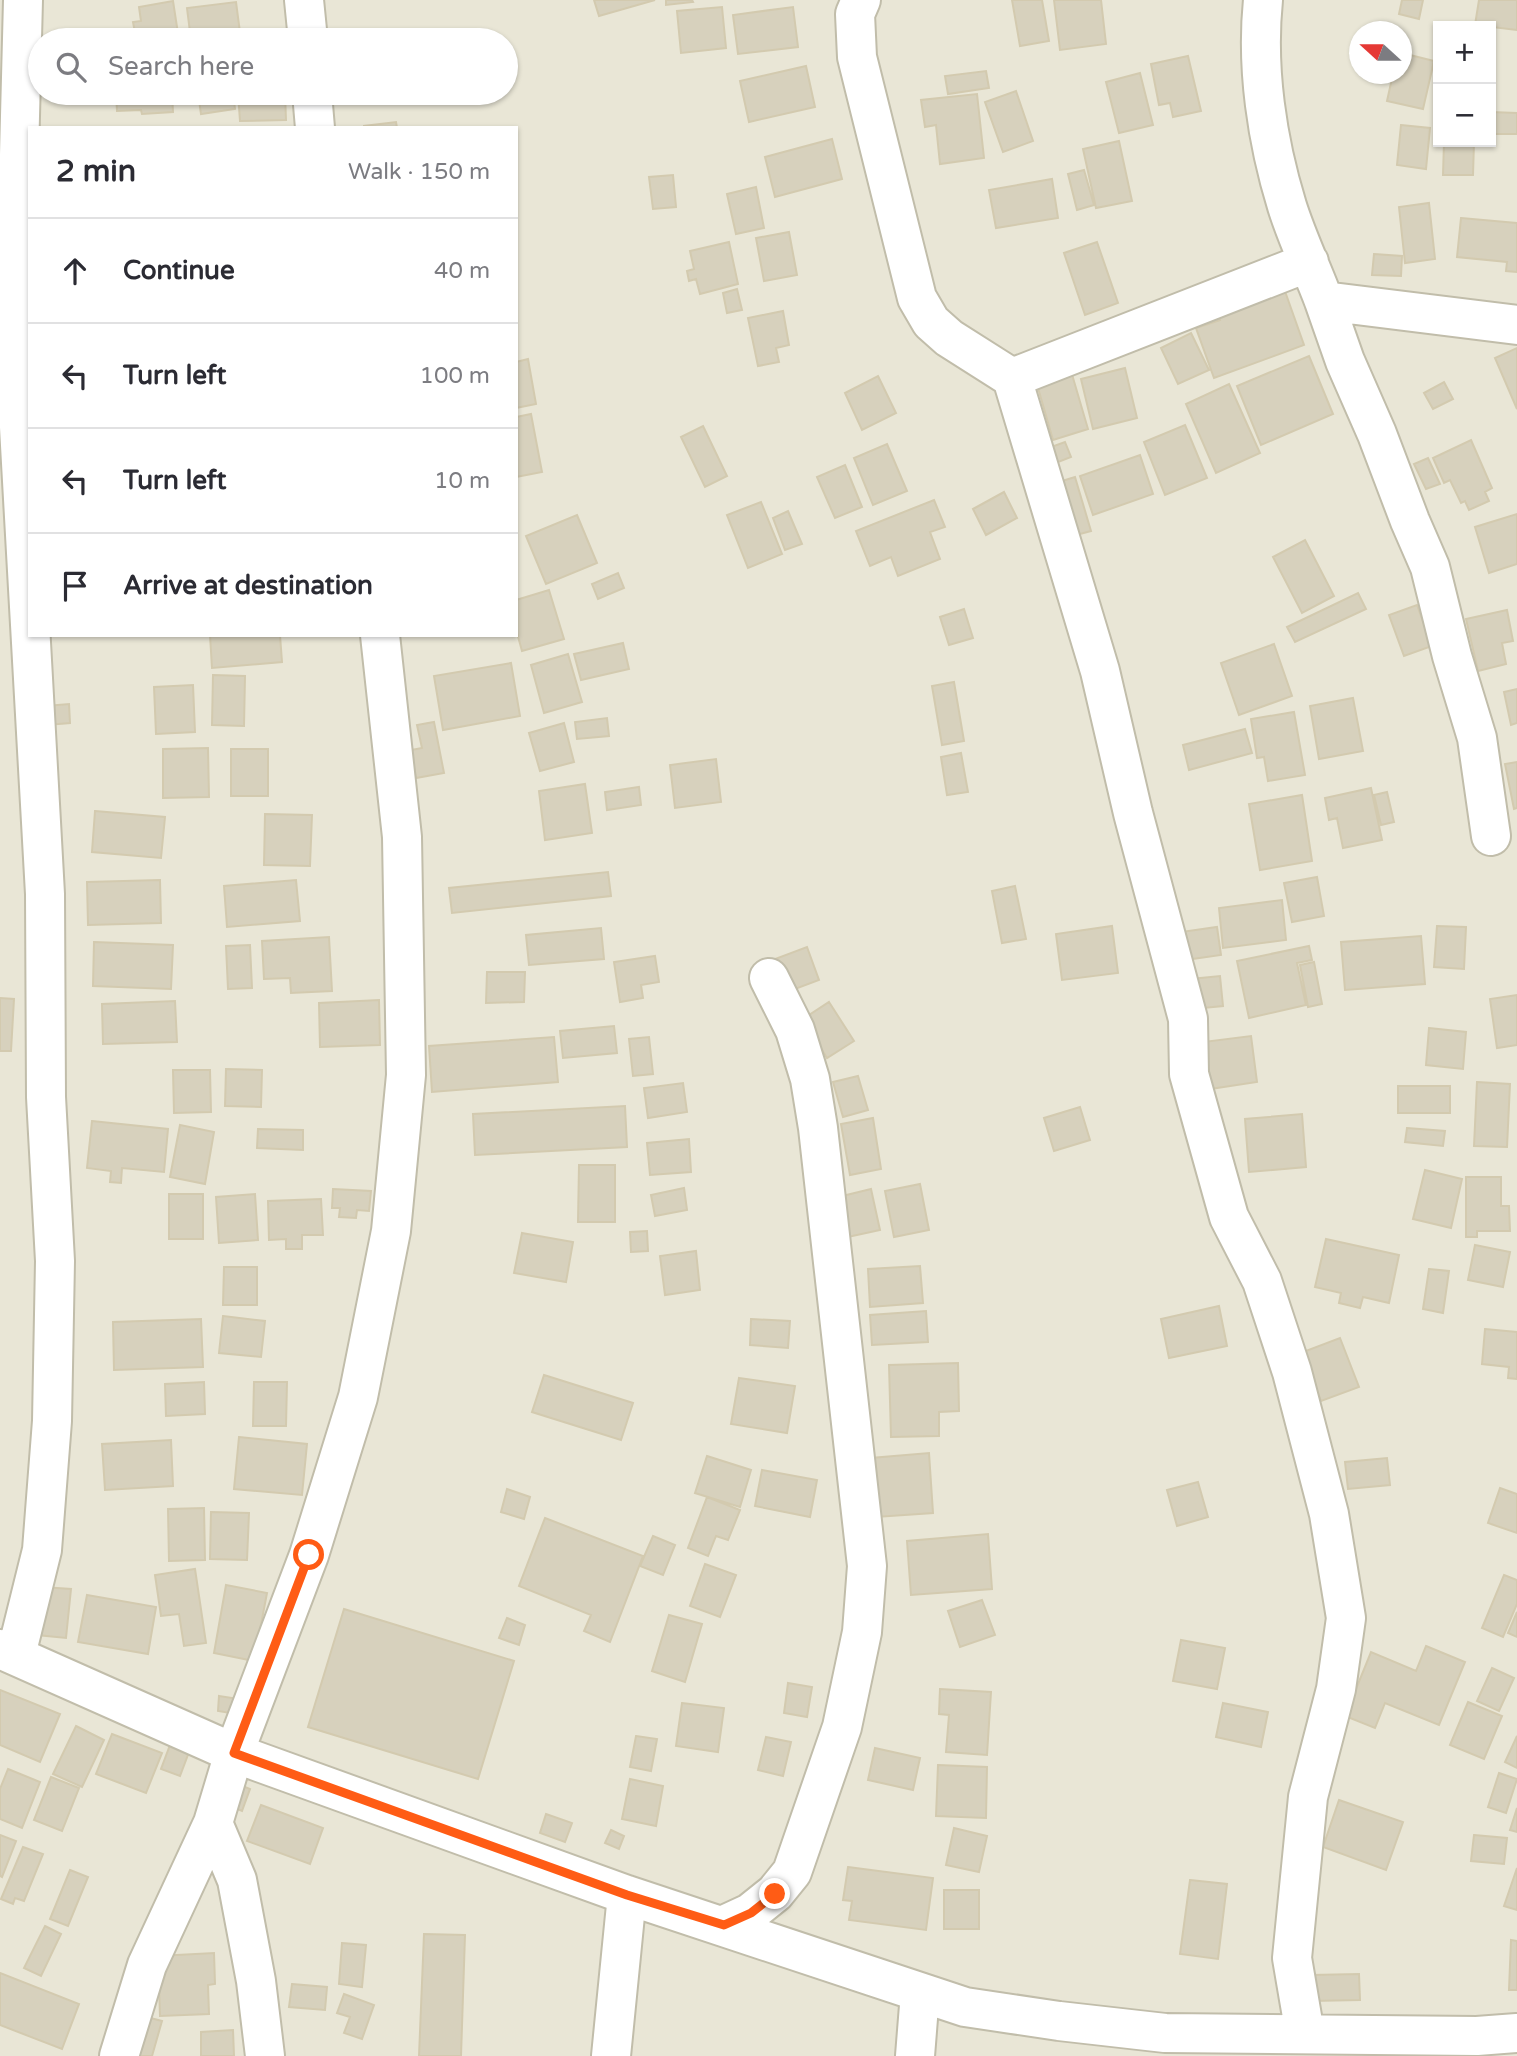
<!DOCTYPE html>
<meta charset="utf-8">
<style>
:root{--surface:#fff;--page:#f7f7f7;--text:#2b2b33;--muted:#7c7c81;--line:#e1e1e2}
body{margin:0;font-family:"Varela Round",sans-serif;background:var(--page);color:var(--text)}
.controls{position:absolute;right:21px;top:21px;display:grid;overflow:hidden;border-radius:0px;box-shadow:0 2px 5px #0004}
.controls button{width:63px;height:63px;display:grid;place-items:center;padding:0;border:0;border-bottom:2px solid var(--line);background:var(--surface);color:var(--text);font:35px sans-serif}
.compass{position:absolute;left:1349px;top:21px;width:63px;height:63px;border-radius:50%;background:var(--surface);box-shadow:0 2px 5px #0004;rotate:291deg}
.stop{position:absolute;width:21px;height:21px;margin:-16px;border:5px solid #ff5c15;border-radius:50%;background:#fff}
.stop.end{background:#ff5c15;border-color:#fff;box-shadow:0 2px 7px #0008}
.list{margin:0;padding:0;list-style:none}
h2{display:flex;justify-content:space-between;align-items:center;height:91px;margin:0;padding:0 28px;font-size:30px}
h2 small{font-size:23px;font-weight:400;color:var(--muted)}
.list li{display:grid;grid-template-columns:46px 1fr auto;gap:21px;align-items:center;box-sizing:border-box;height:105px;padding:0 28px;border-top:2px solid var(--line)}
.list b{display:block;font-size:26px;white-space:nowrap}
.list em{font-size:23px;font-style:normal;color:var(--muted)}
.icon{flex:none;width:38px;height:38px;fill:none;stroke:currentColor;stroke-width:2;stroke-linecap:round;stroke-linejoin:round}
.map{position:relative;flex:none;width:1517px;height:2056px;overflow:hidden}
.search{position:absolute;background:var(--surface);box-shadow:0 2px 5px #0004;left:28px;top:28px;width:490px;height:77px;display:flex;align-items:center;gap:18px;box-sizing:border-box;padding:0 24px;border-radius:38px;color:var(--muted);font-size:26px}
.panel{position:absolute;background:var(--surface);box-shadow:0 2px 5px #0004;left:28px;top:126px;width:490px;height:511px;border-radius:0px}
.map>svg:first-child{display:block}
</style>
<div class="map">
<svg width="1517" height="2056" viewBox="0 0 1517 2056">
<rect width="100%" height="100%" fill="#f5f3e8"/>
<path fill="#e9e6d6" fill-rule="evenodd" d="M0,0h1517v2056h-1517zM1438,26h53v116h-53zM1360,32h42v42h-42zM40,40h466v53h-466zM30,128h486v507h-486z"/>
<path fill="#d7d1bd" stroke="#d3caaf" stroke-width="2" d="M594,0h61l-56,16z
M666,0h26l1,2 -27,3z
M1012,0h30l7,41 -29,5z
M1054,0h47l5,44 -46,6z
M1402,0h21l-4,19 -20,-5z
M1479,0h38v30l-42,-5z
M173,1l6,39h-34l-1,-3 -8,1 -3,-16 8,-1 -2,-14z
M236,2l5,38h-50l-4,-32z
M722,7l4,41 -45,5 -4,-42z
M793,7l5,40 -60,7 -5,-39z
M1402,53l32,8 -11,48 -36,-8 6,-27h9z
M1188,56l13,55 -28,6 -3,-14 -11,2 -8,-41z
M806,66l9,41 -66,15 -9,-41z
M986,71l3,17 -41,6 -3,-18z
M1140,73l13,52 -34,8 -13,-51z
M1016,91l17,50 -30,11 -18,-50z
M116,93h56l1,19 -31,2 -1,-4 -24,1z
M198,93h35l2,16 -34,5z
M238,93h47l1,27 -46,1z
M977,94l7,64 -44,6 -4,-39 -11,2 -4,-27z
M1491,112l26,1v21h-26z
M396,122l1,6h-33v-2z
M1401,125l29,3 -4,41 -29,-4z
M832,139l10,40 -67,18 -10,-40z
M1119,141l13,60 -36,7 -13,-59z
M1444,142h30l-1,33h-30z
M1084,170l10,35 -17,5 -9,-36z
M673,175l3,32 -23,2 -4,-32z
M1052,179l6,39 -62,10 -7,-38z
M756,187l8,41 -28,6 -9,-40z
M1429,203l6,56 -30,4 -6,-56z
M1461,218l56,5v49l-11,-1 1,-9 -50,-5z
M789,232l8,43 -33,6 -8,-43z
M729,242l9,42 -38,10 -4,-15 -7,2 -2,-10 7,-2 -4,-18z
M1097,242l21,61 -33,12 -21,-62z
M1374,254l28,2 -1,20 -29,-1z
M1281,280l23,65 -90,33 -18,-50 24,-8 -5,-16z
M737,289l5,21 -15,3 -4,-20z
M783,311l6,34 -13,3 3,14 -21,4 -10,-48z
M1191,333l18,37 -31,14 -17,-36z
M1517,348v61l-22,-51z
M1309,356l24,58 -72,31 -24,-59z
M528,359l8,45 -20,4v-46z
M1125,368l12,50 -44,11 -12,-50z
M1071,371l17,58 -35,11 -17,-59z
M878,376l18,37 -34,17 -17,-37z
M1444,382l9,17 -20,10 -9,-16z
M1229,384l31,69 -44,20 -30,-69z
M531,414l11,58 -26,5v-60z
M1185,425l22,53 -42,17 -21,-53z
M703,426l24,50 -22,11 -24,-50z
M1471,440l21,48 -7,4 4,9 -20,9 -4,-9 -4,2 -11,-23 -6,3 -11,-25z
M1065,442l6,15 -28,11 -6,-16z
M887,444l20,47 -34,14 -19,-47z
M1140,455l13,39 -60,21 -13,-39z
M1428,458l12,26 -14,5 -12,-25z
M845,465l17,42 -27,11 -18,-41z
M1075,477l16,54 -26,7 -16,-53z
M1004,492l13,26 -31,17 -13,-26z
M934,500l11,27 -15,5 10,27 -42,17 -7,-19 -21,9 -14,-35z
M761,502l21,52 -34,14 -21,-53z
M788,511l14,33 -17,6 -12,-32z
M1517,514v50l-28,9 -14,-46z
M577,515l20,48 -51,21 -20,-48z
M1305,540l29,56 -32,17 -29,-56z
M618,573l6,15 -26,11 -6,-15z
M549,590l15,49 -42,12 -6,-22v-29z
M1358,593l8,16 -71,33 -8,-15z
M1417,605l15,41 -28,10 -15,-41z
M964,609l9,29 -24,7 -9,-28z
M1507,610l6,31 -11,2 4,21 -28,7 -12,-52z
M210,635h70l2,27 -70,6z
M623,643l6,26 -48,11 -7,-26z
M1274,644l18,52 -53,19 -18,-52z
M568,654l14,48 -38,11 -13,-48z
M511,663l9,53 -77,14 -9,-54z
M213,675l32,1 -1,50 -32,-1z
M954,682l10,59 -22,4 -10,-59z
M193,685l2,47 -39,2 -2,-47z
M1517,689v34l-6,2 -7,-33z
M1353,698l10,53 -44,8 -9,-53z
M69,704l1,19 -23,2 -1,-19z
M1294,712l11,63 -37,6 -4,-24 -7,1 -6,-39z
M607,718l2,18 -32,3 -2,-17z
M434,722l10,51 -28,5 -5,-28 11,-2 -5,-23z
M564,723l10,39 -34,9 -11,-38z
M1245,729l7,24 -63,17 -6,-25z
M208,748l1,49 -46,1v-49z
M231,749h37v47h-37z
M961,753l7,39 -21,3 -6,-38z
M716,759l5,43 -46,6 -5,-43z
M1517,762v46l-3,1 -9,-45z
M585,784l7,49 -47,7 -6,-49z
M639,787l2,18 -34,5 -2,-18z
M1371,788l11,52 -39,8 -6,-30 -8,2 -4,-22z
M1387,792l7,30 -13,3 -7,-30z
M1302,795l10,66 -52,9 -11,-66z
M95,811l70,6 -4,41 -69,-6z
M265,814l47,1 -2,51 -46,-1z
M608,872l3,24 -159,17 -3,-25z
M1317,877l7,39 -32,6 -8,-39z
M160,880l1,43 -73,2 -1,-43z
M296,880l4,41 -73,6 -3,-41z
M1015,886l11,53 -24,4 -10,-52z
M1282,900l4,40 -63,8 -4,-40z
M1112,926l6,47 -56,7 -6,-46z
M1437,926l29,1 -2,42 -30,-2z
M1217,927l4,28 -36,5 -4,-28z
M601,928l3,31 -75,6 -3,-30z
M1421,936l4,48 -80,6 -4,-48z
M329,937l3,54 -41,2 -1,-15 -26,1 -2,-38z
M94,942l79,3 -2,44 -78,-3z
M250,945l2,43 -24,1 -2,-43z
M1309,946l3,14 -15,3 9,42 -57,13 -12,-57z
M807,947l12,33 -32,12 -12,-33z
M655,956l4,26 -18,3 2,13 -23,4 -6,-40z
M1314,962l8,42 -14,3 -8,-42z
M487,972h38l-1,30 -38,1z
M1220,976l3,30 -30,3 -2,-30z
M1517,995v50l-20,3 -7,-49z
M0,998l14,1 -3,52h-11z
M379,1000l1,45 -60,2 -1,-44z
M175,1001l2,41 -74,2 -1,-40z
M829,1002l25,39 -27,17 -24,-39z
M614,1026l3,27 -54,5 -3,-27z
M1429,1028l37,4 -3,37 -37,-4z
M1251,1036l6,46 -47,7 -7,-47z
M554,1037l4,45 -126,10 -3,-46z
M649,1037l4,37 -20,2 -4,-37z
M226,1069l36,1 -1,37 -36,-1z
M173,1070h37l1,42 -37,1z
M858,1076l10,34 -25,7 -10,-35z
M1477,1082l33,2 -3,63 -33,-1z
M683,1083l4,29 -39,6 -4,-30z
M1398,1086h52v27h-52z
M625,1106l2,41 -152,8 -2,-41z
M1080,1107l10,33 -36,11 -10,-33z
M1302,1114l4,53 -57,5 -4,-53z
M873,1118l8,51 -31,6 -9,-51z
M92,1121l76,8 -4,43 -42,-4 -1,15 -11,-1 1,-11 -24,-3z
M180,1125l34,7 -9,52 -35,-7z
M1407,1128l38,3 -2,15 -38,-4z
M258,1129l45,1v20l-46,-2z
M689,1139l2,33 -41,3 -3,-32z
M579,1165h36v57h-37z
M1425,1170l37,9 -11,49 -38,-9z
M1466,1177h35v29h8l1,25h-33v6h-11z
M920,1184l9,46 -35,7 -9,-46z
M684,1188l3,22 -32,6 -4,-21z
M333,1189l38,2 -2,20 -12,-1 -1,8 -17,-1 1,-9h-8z
M871,1189l9,41 -37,8 -9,-40z
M169,1194h34v45h-34z
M255,1194l3,46 -39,3 -3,-46z
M321,1199l2,36h-21v14h-16v-10l-17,1 -1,-39z
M647,1231l1,20 -17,1 -1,-20z
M522,1233l51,9 -7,40 -52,-9z
M1326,1239l73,16 -10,48 -26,-6 -3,11 -21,-5 2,-10 -26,-6z
M1475,1245l35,7 -7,35 -35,-7z
M696,1251l4,39 -35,5 -5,-39z
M920,1266l3,37 -53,4 -2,-38z
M224,1267h33v38h-34z
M1429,1269l20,2 -6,42 -20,-4z
M1219,1306l8,40 -58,12 -8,-39z
M926,1311l2,31 -56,3 -2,-30z
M223,1316l42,5 -4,36 -42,-4z
M201,1319l2,48 -89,3 -1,-48z
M751,1319l39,2 -2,27 -38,-3z
M1485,1329l32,3v47l-9,-1 1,-11 -27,-3z
M1340,1338l19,49 -38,14 -18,-49z
M958,1363l1,48 -20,1v24l-48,1 -2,-72z
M544,1375l89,28 -12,37 -89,-28z
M739,1378l56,8 -8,47 -56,-9z
M204,1382l1,32 -39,2 -1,-32z
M254,1382h33l-1,44h-33z
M239,1437l68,7 -5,51 -68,-6z
M171,1440l2,46 -68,4 -3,-46z
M929,1453l4,60 -57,4 -5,-59z
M707,1456l44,14 -11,37 -45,-14z
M1387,1458l3,27 -42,4 -3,-27z
M762,1470l55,10 -7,37 -55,-11z
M1198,1482l10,35 -31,9 -10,-36z
M1500,1488l17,6v39l-29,-10z
M507,1489l23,8 -6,22 -23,-7z
M707,1497l33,13 -12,30 -12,-4 -8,20 -20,-8z
M204,1508l1,52 -36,1 -1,-52z
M211,1512l38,1 -2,47 -37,-1z
M545,1518l98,38 -33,86 -26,-11 7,-16 -72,-29z
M988,1534l4,55 -81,6 -4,-54z
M653,1536l22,9 -12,30 -23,-9z
M705,1564l31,11 -16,42 -30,-11z
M195,1569l11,74 -22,3 -5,-32 -18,2 -6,-41z
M1504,1575l13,5v24l-14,33 -21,-9z
M226,1585l41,8 -13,68 -40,-8z
M42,1587l29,2 -5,49 -29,-3z
M87,1595l69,12 -8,47 -70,-12z
M982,1600l13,35 -35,12 -12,-36z
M344,1609l170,52 -36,118 -170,-52z
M1517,1612v25l-9,-4z
M669,1615l33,9 -17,58 -33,-11z
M507,1618l18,7 -6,20 -20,-7z
M1181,1640l44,8 -8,41 -44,-8z
M1426,1646l39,16 -26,63 -54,-22 -10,25 -30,-12 26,-64 45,19z
M1492,1668l22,10 -15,33 -22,-10z
M788,1683l24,4 -5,30 -23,-4z
M940,1689l51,3 -4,63 -41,-3 3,-37 -10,-1z
M0,1690l60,24 -20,48 -40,-17z
M219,1696l20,3 -2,15 -19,-3z
M1468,1702l34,14 -18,43 -34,-14z
M682,1703l42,5 -6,44 -42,-6z
M1223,1703l45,9 -7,35 -45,-10z
M76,1726l28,14 -22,47 -29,-13z
M112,1734l50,19 -16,40 -50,-19z
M636,1736l21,3 -6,32 -21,-4z
M1517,1736v32l-12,-6z
M766,1737l25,5 -8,34 -25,-6z
M170,1745l19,7 -9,24 -19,-7z
M875,1748l45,10 -7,32 -45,-10z
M938,1765l49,2 -1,51 -50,-2z
M8,1769l32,13 -18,46 -22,-9v-30z
M1499,1773l18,6 -11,34 -18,-6z
M51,1777l28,11 -17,43 -28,-11z
M630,1779l33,7 -7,40 -34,-7z
M233,1782l17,7 -8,22 -17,-7z
M1339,1800l64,22 -17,48 -63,-23z
M261,1805l62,23 -13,36 -63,-23z
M1517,1808v24l-7,-2z
M546,1814l26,9 -7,19 -25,-9z
M954,1828l33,8 -8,36 -33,-7z
M611,1830l13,6 -5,13 -14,-6z
M0,1835l16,6 -14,36 -2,-1z
M1474,1835l33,3 -3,26 -33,-3z
M23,1847l20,7 -19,47 -9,-3 -2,6 -12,-5z
M848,1867l85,11 -7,52 -77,-10 3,-19 -9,-1z
M1517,1868v42l-13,-4z
M70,1870l18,7 -20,49 -18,-7z
M1190,1880l37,4 -9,75 -38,-5z
M944,1890h35v39h-35z
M45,1926l16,8 -20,42 -17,-8z
M424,1934l41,1 -4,121h-42z
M1511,1940l6,1v49h-8z
M342,1943l24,2 -4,42 -23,-3z
M214,1953l1,31 -7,1 1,29 -49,2 -2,-60z
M0,1973l79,31 -17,45 -62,-24z
M1359,1974l1,26 -49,1v-26z
M292,1984l35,3 -2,23 -36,-3z
M344,1994l30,11 -12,34 -18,-6 6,-16 -13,-4z
M143,2016l19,5 -10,35h-21z
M233,2030l1,26h-33v-24z"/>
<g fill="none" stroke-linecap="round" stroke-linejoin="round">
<defs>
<path id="street" d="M304,0l4,40
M861,0l-6,14 2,43 60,241 14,24 18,16 63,40 88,293 33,142 55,206 1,55 40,143 33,64 30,91 37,142 17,104 -10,71 -28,108 -16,161 13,76
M1263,0c-7,68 4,141 24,206 10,32 25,63 37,95l193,24
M312,93l3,35
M1324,301l21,60 32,73 33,87 20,46 22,89 25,82 14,98
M1012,378l297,-116
M0,1649l234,104 393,142 338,112 94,14 106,12 312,3 40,-3
M16,1655l26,-105 10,-129 3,-160 -9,-164 -1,-203 -29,-521v-102l7,-271
M213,1823l24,57 19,101 9,75
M724,1925l26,-12 25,-20 17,-21 50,-145 20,-95 5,-66 -49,-438 -8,-49 -15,-49 -26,-52
M119,2056l28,-91 66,-142 21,-70 75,-198 49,-158 33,-166 15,-156 -4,-238 -22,-202
M611,2056l16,-161
M915,2056l5,-63"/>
</defs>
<use href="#street" stroke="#c1bdaa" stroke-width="42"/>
<use href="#street" stroke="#fff" stroke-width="38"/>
</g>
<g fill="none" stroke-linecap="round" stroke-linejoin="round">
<path stroke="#ff5c15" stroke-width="9" d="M309,1555l-75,198 393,142 97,30 27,-12 24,-19"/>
</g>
</svg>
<div class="controls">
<button>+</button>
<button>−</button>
</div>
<svg class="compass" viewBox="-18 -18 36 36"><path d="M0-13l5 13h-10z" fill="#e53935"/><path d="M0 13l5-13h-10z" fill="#7c7c81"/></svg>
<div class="stop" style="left:309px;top:1555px"></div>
<div class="stop end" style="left:775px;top:1894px"></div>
<div class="search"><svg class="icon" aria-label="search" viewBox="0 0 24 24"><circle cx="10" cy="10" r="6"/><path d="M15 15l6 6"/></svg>Search here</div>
<section class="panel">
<h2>2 min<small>Walk · 150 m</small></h2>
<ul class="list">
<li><svg class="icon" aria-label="ahead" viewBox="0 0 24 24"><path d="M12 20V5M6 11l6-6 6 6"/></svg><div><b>Continue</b></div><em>40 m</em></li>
<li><svg class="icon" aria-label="left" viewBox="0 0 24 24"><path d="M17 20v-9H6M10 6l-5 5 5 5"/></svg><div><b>Turn left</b></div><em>100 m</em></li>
<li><svg class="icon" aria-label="left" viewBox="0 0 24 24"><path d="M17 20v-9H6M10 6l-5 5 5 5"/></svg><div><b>Turn left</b></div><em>10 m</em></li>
<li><svg class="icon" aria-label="arrive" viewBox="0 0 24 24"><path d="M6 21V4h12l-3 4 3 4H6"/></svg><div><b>Arrive at destination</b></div></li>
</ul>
</section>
</div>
